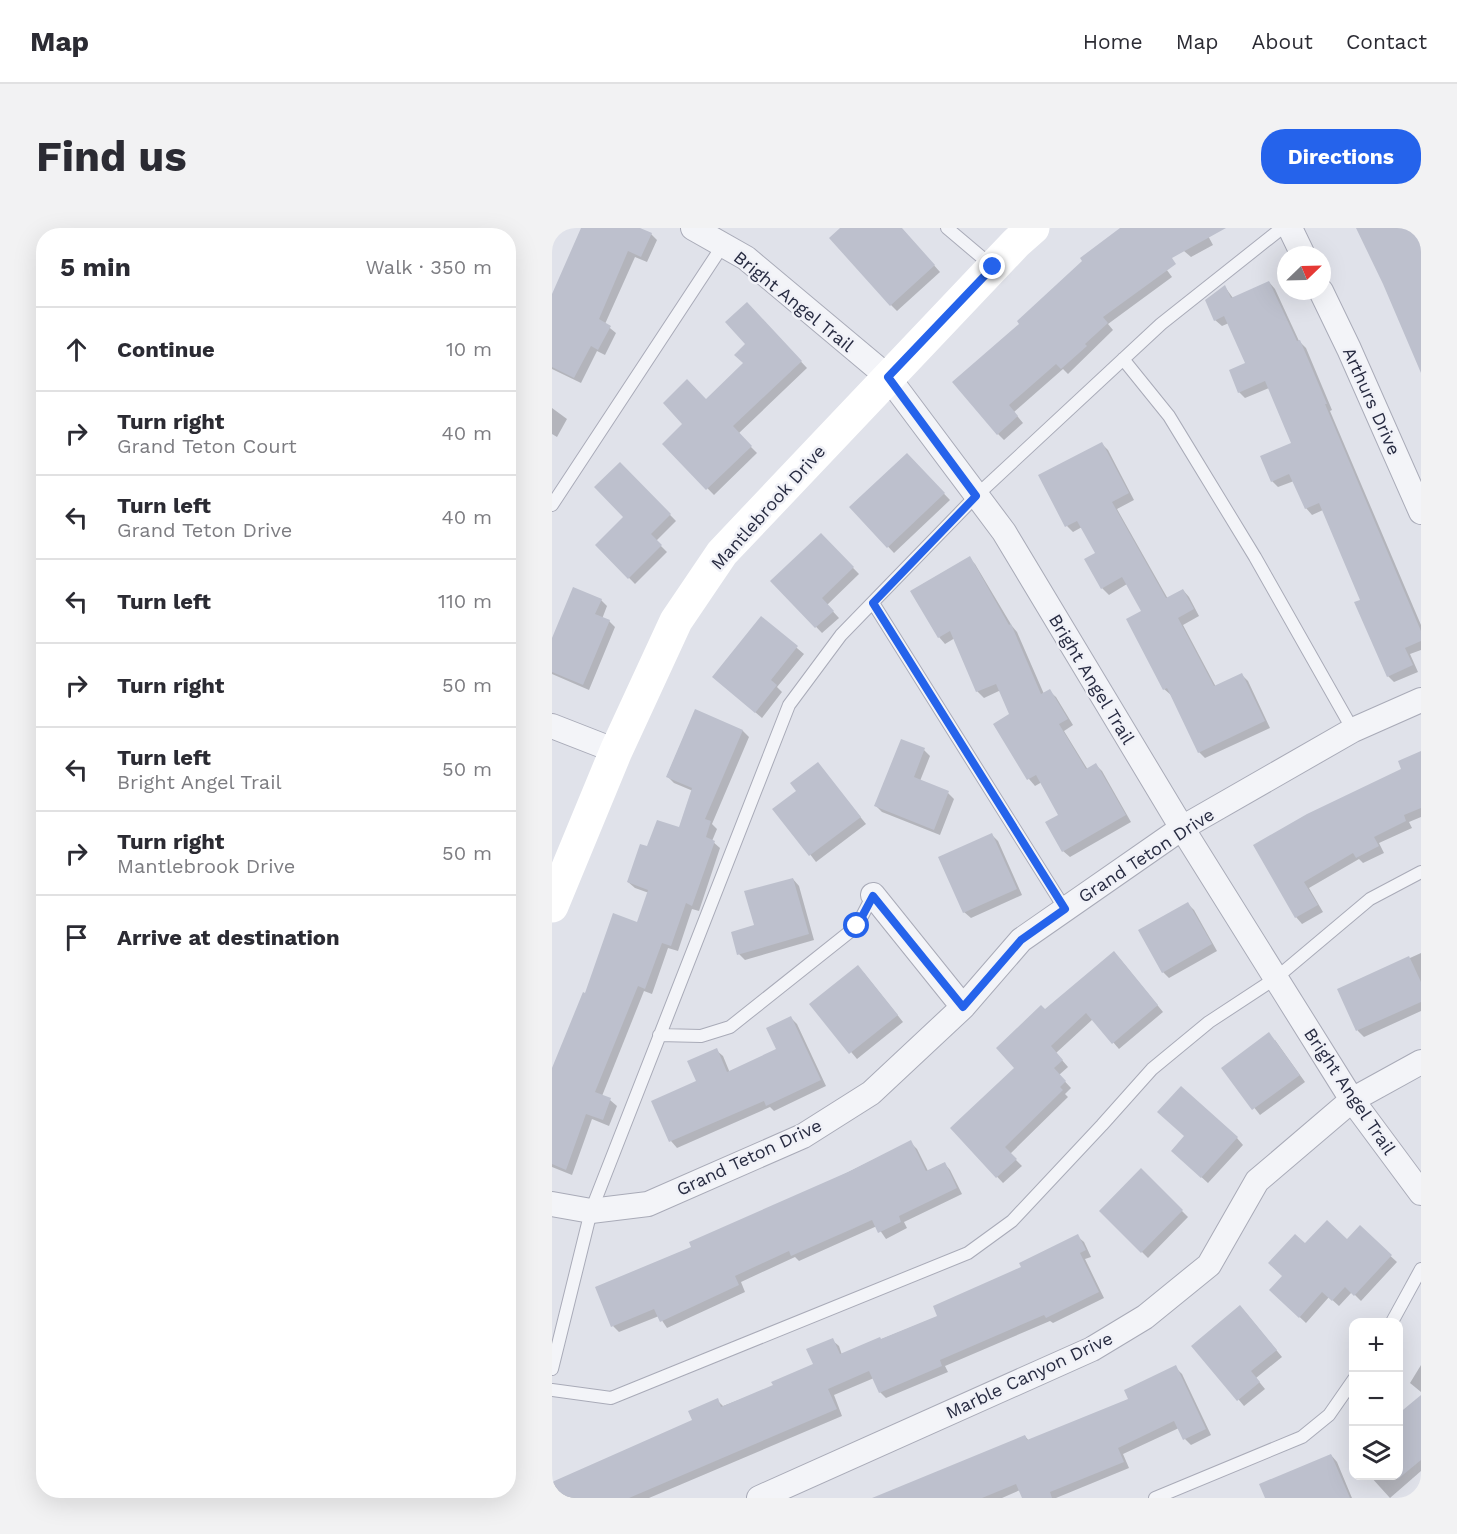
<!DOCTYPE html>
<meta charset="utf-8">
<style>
:root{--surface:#fff;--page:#f2f2f3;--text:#2b2b33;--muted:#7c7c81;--line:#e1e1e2;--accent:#2563eb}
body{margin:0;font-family:"Work Sans",sans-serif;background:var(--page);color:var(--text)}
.controls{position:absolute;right:18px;bottom:18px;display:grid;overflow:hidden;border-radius:12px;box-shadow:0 6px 24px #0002}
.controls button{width:54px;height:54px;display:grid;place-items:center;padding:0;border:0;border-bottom:2px solid var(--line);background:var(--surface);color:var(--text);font:30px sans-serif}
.compass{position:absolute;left:725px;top:18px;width:54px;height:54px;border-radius:50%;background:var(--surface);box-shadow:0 6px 24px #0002;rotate:67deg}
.stop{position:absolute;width:18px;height:18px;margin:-14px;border:4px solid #2563eb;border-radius:50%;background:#fff}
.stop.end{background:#2563eb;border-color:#fff;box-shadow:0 2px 6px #0008}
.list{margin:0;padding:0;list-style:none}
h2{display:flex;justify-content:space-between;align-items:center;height:78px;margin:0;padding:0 24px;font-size:26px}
h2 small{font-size:20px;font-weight:400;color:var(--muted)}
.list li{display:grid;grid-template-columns:39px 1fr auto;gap:18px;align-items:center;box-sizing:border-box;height:84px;padding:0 24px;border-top:2px solid var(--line)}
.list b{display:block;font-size:22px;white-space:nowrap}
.list p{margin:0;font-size:20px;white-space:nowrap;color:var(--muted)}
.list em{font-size:20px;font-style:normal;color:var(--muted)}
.icon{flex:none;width:33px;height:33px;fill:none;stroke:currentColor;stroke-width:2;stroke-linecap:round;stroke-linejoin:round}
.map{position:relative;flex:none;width:869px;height:1270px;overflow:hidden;border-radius:24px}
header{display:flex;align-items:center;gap:36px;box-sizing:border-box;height:84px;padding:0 30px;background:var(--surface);border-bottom:2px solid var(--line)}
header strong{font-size:28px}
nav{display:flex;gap:33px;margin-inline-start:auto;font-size:21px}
.intro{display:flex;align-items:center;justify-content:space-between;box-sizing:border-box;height:144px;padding:0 36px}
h1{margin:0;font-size:42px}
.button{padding:15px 27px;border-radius:24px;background:var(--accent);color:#fff;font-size:21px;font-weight:700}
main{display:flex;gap:36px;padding:0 36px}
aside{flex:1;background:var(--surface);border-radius:24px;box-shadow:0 6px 24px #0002}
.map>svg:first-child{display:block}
</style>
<header>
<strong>Map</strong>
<nav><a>Home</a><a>Map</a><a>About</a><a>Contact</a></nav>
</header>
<div class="intro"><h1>Find us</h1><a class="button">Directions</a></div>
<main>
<aside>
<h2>5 min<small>Walk · 350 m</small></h2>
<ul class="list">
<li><svg class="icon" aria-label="ahead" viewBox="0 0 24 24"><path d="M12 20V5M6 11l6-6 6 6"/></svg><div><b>Continue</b></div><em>10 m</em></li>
<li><svg class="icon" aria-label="right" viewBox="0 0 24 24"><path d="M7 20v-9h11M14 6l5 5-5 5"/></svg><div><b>Turn right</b><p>Grand Teton Court</p></div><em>40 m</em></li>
<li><svg class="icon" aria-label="left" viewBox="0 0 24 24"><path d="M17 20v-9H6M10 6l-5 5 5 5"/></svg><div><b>Turn left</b><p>Grand Teton Drive</p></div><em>40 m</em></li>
<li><svg class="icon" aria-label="left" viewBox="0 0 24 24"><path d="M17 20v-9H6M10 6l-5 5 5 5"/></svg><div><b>Turn left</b></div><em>110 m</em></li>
<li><svg class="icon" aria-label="right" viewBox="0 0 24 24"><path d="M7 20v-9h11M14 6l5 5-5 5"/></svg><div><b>Turn right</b></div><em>50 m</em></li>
<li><svg class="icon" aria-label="left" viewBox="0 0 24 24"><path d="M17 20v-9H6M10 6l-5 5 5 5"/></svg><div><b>Turn left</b><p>Bright Angel Trail</p></div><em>50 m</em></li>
<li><svg class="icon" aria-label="right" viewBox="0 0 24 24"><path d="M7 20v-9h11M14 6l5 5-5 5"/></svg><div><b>Turn right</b><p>Mantlebrook Drive</p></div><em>50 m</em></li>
<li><svg class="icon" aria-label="arrive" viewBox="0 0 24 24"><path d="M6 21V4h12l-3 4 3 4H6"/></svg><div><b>Arrive at destination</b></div></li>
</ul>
</aside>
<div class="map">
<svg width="869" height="1270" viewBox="0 0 869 1270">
<rect width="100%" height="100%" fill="#e0e2ea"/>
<path fill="#0003" d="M30,0h55l14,6 6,6 -10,22 -12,-5 -30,67 11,9 -11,22 -8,-4 -16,32 -29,-14v-72z
M290,0h59l39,44 -43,39 -6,-6z
M571,0h13l36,49 -64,47 5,6 -45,44 -5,-5 -49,43 9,11 -19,17 -6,-6 24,-110 62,-63z
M620,0h42l-8,4 7,13 -22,12 -7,-6z
M717,54l6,7 24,52 7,7 26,62 -2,1 91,214v25l-11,4 8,18 -24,10 -6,-6 -26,-76 -39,-90 -11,5 -6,-7 -12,-27 -16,6 -6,-6 21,-37 -24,-56 -24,10 -6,-6 8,-28 -18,-41 -7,3 -7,-6 10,-33 8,11z
M195,76l60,64 -69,66 19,19 -43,42 -50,-51 81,-81 2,-19z
M0,180l15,11 -10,18 -5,-3z
M549,215l7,7 26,50 -17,9 51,90 15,-9 6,7 10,19 -16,9 33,62 26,-12 6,6 22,47 -65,30 -6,-6 -28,-57 -7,-6 -21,-77 -16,-28 -18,11 -7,-7 -16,-28 11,-6 -15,-27 -9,5 -6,-6z
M355,227l43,45 -56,53 -43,-46z
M68,236l56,57 -20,20 11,11 -32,32 -38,-39 28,-28z
M269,307l38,39 -32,31 12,13 -17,15 -50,-52z
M417,330l6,6 37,62 5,6 27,62 5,-3 7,6 17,28 -9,6 24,39 8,-5 6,6 29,51 -61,35 -7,-6 -3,-36 -18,-33 -7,4 -6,-7 -34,-55 16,-9 -10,-25 -17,8 -7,-7 -22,-53 -10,6 -6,-7z
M49,372l6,6 -5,13 7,2 6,6 -26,63 -37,-16v-32z
M209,390l43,36 -27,33 5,5 -20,26 -48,-41z
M143,483l48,20 6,6 -37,87 5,5 -5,12 8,7 -21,63 -7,-2 -14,42 -10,-3 -16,46 -8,-3 -42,105 8,4 7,6 -8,20 -17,-7 -20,56 -20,-8v-91l34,-81 52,-71 11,-31 -14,-5 -7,-6 20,-34 32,-19 13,-38 -19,-8 -7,-7z
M372,522l6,6 -10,25 28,12 6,6 -14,36 -58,-23 -6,-6z
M869,525v64l-12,5 3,6 -33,15 5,10 -21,10 -4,-4 -50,29 14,24 -21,12 -6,-7 -41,-71 148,-76z
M266,536l48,60 -50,38 -41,-53 24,-18z
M440,607l6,6 24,54 -51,23 -7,-6z
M241,651l6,7 15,54 -69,20 -6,-6z
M636,676l6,6 23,41 -48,27 -6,-6z
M869,725v58l-57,26 -6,-6 -19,-41z
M568,731l43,53 -44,37 -26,-30 -37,34 12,14 -9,8 12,13 -6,6 3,3 -58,57 12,12 -19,17 -51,-54 65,-61 28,-57z
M312,745l39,49 -46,37 -46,-55z
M239,790l6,6 29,62 -52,25 -4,-4 -93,41 -6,-7 -18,-40 45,-19 18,-32 7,6 7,17 48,-23z
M723,812l30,42 -45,33 -37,-47z
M634,908l51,2 6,7 -35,38 -29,-26z
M358,914l7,7 11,22 16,-8 6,7 12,24 -58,28 3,6 -21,11 -9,-13 -78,35 -4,-4 -54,25 4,10 -78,36 -8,-12 -40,16 -6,-6 80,-78z
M589,942l47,47 -40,41 -47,-47z
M808,1000l37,34 -36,39 -9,-9 -13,14 -10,-9 -23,26 -35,-33 13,-14 21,-30 42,-5z
M525,1008l7,6 7,15 -6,2 19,39 -51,25 -3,-2 -105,45 3,6 -62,26 -6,-6 -6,-14 -40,17 8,21 -193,82h-97v-15l142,-63 23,-20 6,6 52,-20 40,-21 17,-25 7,6 3,9 97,-39z
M694,1085l36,44 -26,21 9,11 -21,17 -50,-60z
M869,1137v27l-11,-9z
M623,1139l7,7 29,61 -20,10 -6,-6 -6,-11 -56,26 6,14 -73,30h-32l-4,-8 -18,8h-127l150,-62 4,5 101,-42z
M869,1196v47l-31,27 -20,-22h28z
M779,1227l6,7 15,36h-85z"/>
<path fill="#bdc0cd" d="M29,0h59l12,5 -11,24 -13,-6 -29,68 12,7 -13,24 -7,-4 -17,32 -22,-11v-73z
M288,0h62l33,37 -45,41 -61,-68z
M568,0h106l-54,30 4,6 -73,53 5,6 -23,21 2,2 -26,23 -5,-5 -47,41 9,11 -21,19 -45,-53 67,-58 -2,-3 65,-60 -2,-3z
M804,0h65v145l-38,-89z
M717,53l28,60 3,-1 27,64h-2l96,227v10l-16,7 8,17 -26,12 -33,-75 6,-2 -41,-97 -14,6 -16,-35 -18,8 -11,-26 31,-13 -26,-62 -27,12 -9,-23 16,-7 -21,-47 -10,5 -9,-21 20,-15 6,13z
M195,74l55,59 -69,65 19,20 -46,44 -44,-46 20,-20 -19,-21 24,-24 19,20 37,-36 -9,-8 11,-11 -20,-22z
M550,214l27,51 -17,9 54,96 17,-9 11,20 -16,9 36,68 28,-13 23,48 -67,32 -31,-65 -4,2 -37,-71 15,-8 -19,-34 -21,12 -17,-30 11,-6 -18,-32 -12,6 -27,-52z
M355,225l38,40 -58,55 -38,-41z
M68,234l51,52 -20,20 11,11 -34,34 -33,-34 28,-28 -29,-30z
M269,305l33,34 -32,31 12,13 -19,17 -45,-47z
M418,328l39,69 2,-1 30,70 9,-5 18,30 -9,5 27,45 10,-6 30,52 -64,37 -17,-30 13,-7 -22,-40 -9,5 -34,-56 16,-10 -13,-30 -20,8 -26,-61 -12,7 -28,-47z
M21,359l29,12 -7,15 15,6 -27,65 -31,-13v-34z
M209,388l37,30 -27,34 6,5 -22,28 -43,-36z
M143,481l48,21 -38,89 6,2 -5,16 9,4 -23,65 -6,-3 -15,43 -9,-3 -17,46 -7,-3 -43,106 16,6 -8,22 -17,-6 -20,56 -14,-6v-96l31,-76 2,1 28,-80 24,9 11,-32 -21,-8 13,-38 7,2 10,-26 22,7 13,-39 -26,-11z
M349,511l24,9 -11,29 35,14 -15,39 -60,-24z
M869,523v57l-17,7 2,6 -32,16 5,9 -23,12 -3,-5 -49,29 14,23 -23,13 -42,-73 54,-31 94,-45 -3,-8z
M266,534l43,55 -52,39 -37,-47 24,-18 -6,-8z
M440,605l25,56 -54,24 -25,-56z
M241,650l16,56 -72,21 -6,-23 23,-7 -10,-34z
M636,674l24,42 -50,29 -24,-43z
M562,723l44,54 -46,39 -26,-31 -35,33 12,14 -9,8 12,13 -6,6 3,3 -58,57 12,12 -21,19 -46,-50 64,-60 -18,-20 45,-43 4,4z
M857,728l12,26v20l-65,29 -19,-42z
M306,737l40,50 -49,39 -40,-50z
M239,788l30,64 -55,26 -2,-5 -95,41 -18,-41 45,-20 -9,-20 30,-13 10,24 49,-23 -10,-21z
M717,804l31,43 -48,35 -31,-42z
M629,858l57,51 -37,41 -30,-27 13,-15 -27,-24z
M359,912l15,31 19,-9 12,26 -58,28 2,6 -23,11 -6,-13 -81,36 -2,-5 -54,25 4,9 -79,37 -6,-13 -43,18 -16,-40 96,-40 -2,-5 159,-70z
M589,940l42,42 -42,43 -42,-42z
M775,992l20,19 13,-14 32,30 -38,41 -9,-9 -13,14 -10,-9 -23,26 -30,-28 13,-14 -14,-13 27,-29 10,9z
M526,1006l8,16 -6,3 19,39 -53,26 -2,-3 -104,45 2,6 -63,27 -10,-22 -41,18 9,20 -208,89h-77v-16l140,-62 -4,-9 30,-13 3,9 52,-22 -2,-3 42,-18 -7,-15 27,-11 7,16 40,-17 1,2 56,-23 -4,-10 88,-39 -2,-4z
M688,1077l37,45 -26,21 9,11 -23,19 -46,-55z
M624,1137l30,64 -23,11 -9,-19 -56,27 6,14 -74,30 2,6h-30l-6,-14 -34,14h-110l153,-63 2,5 101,-41 -4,-9z
M869,1167v65l-23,19v-65z
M779,1226l19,44h-85l-6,-14z"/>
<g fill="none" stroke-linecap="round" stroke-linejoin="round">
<defs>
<path id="lane" d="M395,0l45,38
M571,131l46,57 86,141 98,173
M0,277l171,-260
M321,375l192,306
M107,807l42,1 29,-9 127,-101 16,-31
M840,1094l29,-53
M0,1141l39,-158 198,-506 52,-70 135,-139 185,-172 121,-96
M0,1162l59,8 357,-145 44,-32 90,-96 50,-56 57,-47 67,-44 94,-79 51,-27
M603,1270l147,-61 27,-22 25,-36"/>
<path id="street" d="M141,0l53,30 142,119 116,155 178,296 170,272 69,93
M738,0l13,27
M769,63l28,58 72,163
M0,498l64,25
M321,667l90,112
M0,976l39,7 57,-7 155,-68 68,-43 92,-86 58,-67 161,-112 171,-98 68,-30
M207,1270l333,-149 53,-32 64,-52 48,-84 95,-81 69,-38"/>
</defs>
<use href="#lane" stroke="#a9abb8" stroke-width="14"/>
<use href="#street" stroke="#a9abb8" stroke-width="26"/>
<use href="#lane" stroke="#f3f4f8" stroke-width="12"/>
<use href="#street" stroke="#f3f4f8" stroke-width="24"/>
<path stroke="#fff" stroke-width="33" d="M0,678l64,-155 60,-130 46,-68 294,-310 17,-15"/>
</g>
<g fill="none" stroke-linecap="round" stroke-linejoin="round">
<path stroke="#2563eb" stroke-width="8" d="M305,698l16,-30 90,111 58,-67 44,-31 -192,-306 103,-107 -88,-119 105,-110"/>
</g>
<g text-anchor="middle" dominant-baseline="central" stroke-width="5" stroke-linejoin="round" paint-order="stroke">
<g font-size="18" fill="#282c42" stroke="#f0f1f7">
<text transform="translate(242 73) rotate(39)">Bright Angel Trail</text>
<text transform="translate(820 173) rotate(66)">Arthurs Drive</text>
<text transform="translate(216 279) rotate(-48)">Mantlebrook Drive</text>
<text transform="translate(540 451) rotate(59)">Bright Angel Trail</text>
<text transform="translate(594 627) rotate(-33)">Grand Teton Drive</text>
<text transform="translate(798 863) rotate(56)">Bright Angel Trail</text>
<text transform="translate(197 929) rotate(-25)">Grand Teton Drive</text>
<text transform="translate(477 1147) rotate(-25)">Marble Canyon Drive</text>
</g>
</g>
</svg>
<div class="controls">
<button>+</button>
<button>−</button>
<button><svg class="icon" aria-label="layers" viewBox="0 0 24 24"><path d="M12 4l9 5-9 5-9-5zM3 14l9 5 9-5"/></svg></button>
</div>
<svg class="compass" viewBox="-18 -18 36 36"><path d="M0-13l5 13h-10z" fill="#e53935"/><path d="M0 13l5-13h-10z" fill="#7c7c81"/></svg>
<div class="stop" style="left:305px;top:698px"></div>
<div class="stop end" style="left:441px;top:39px"></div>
</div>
</main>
